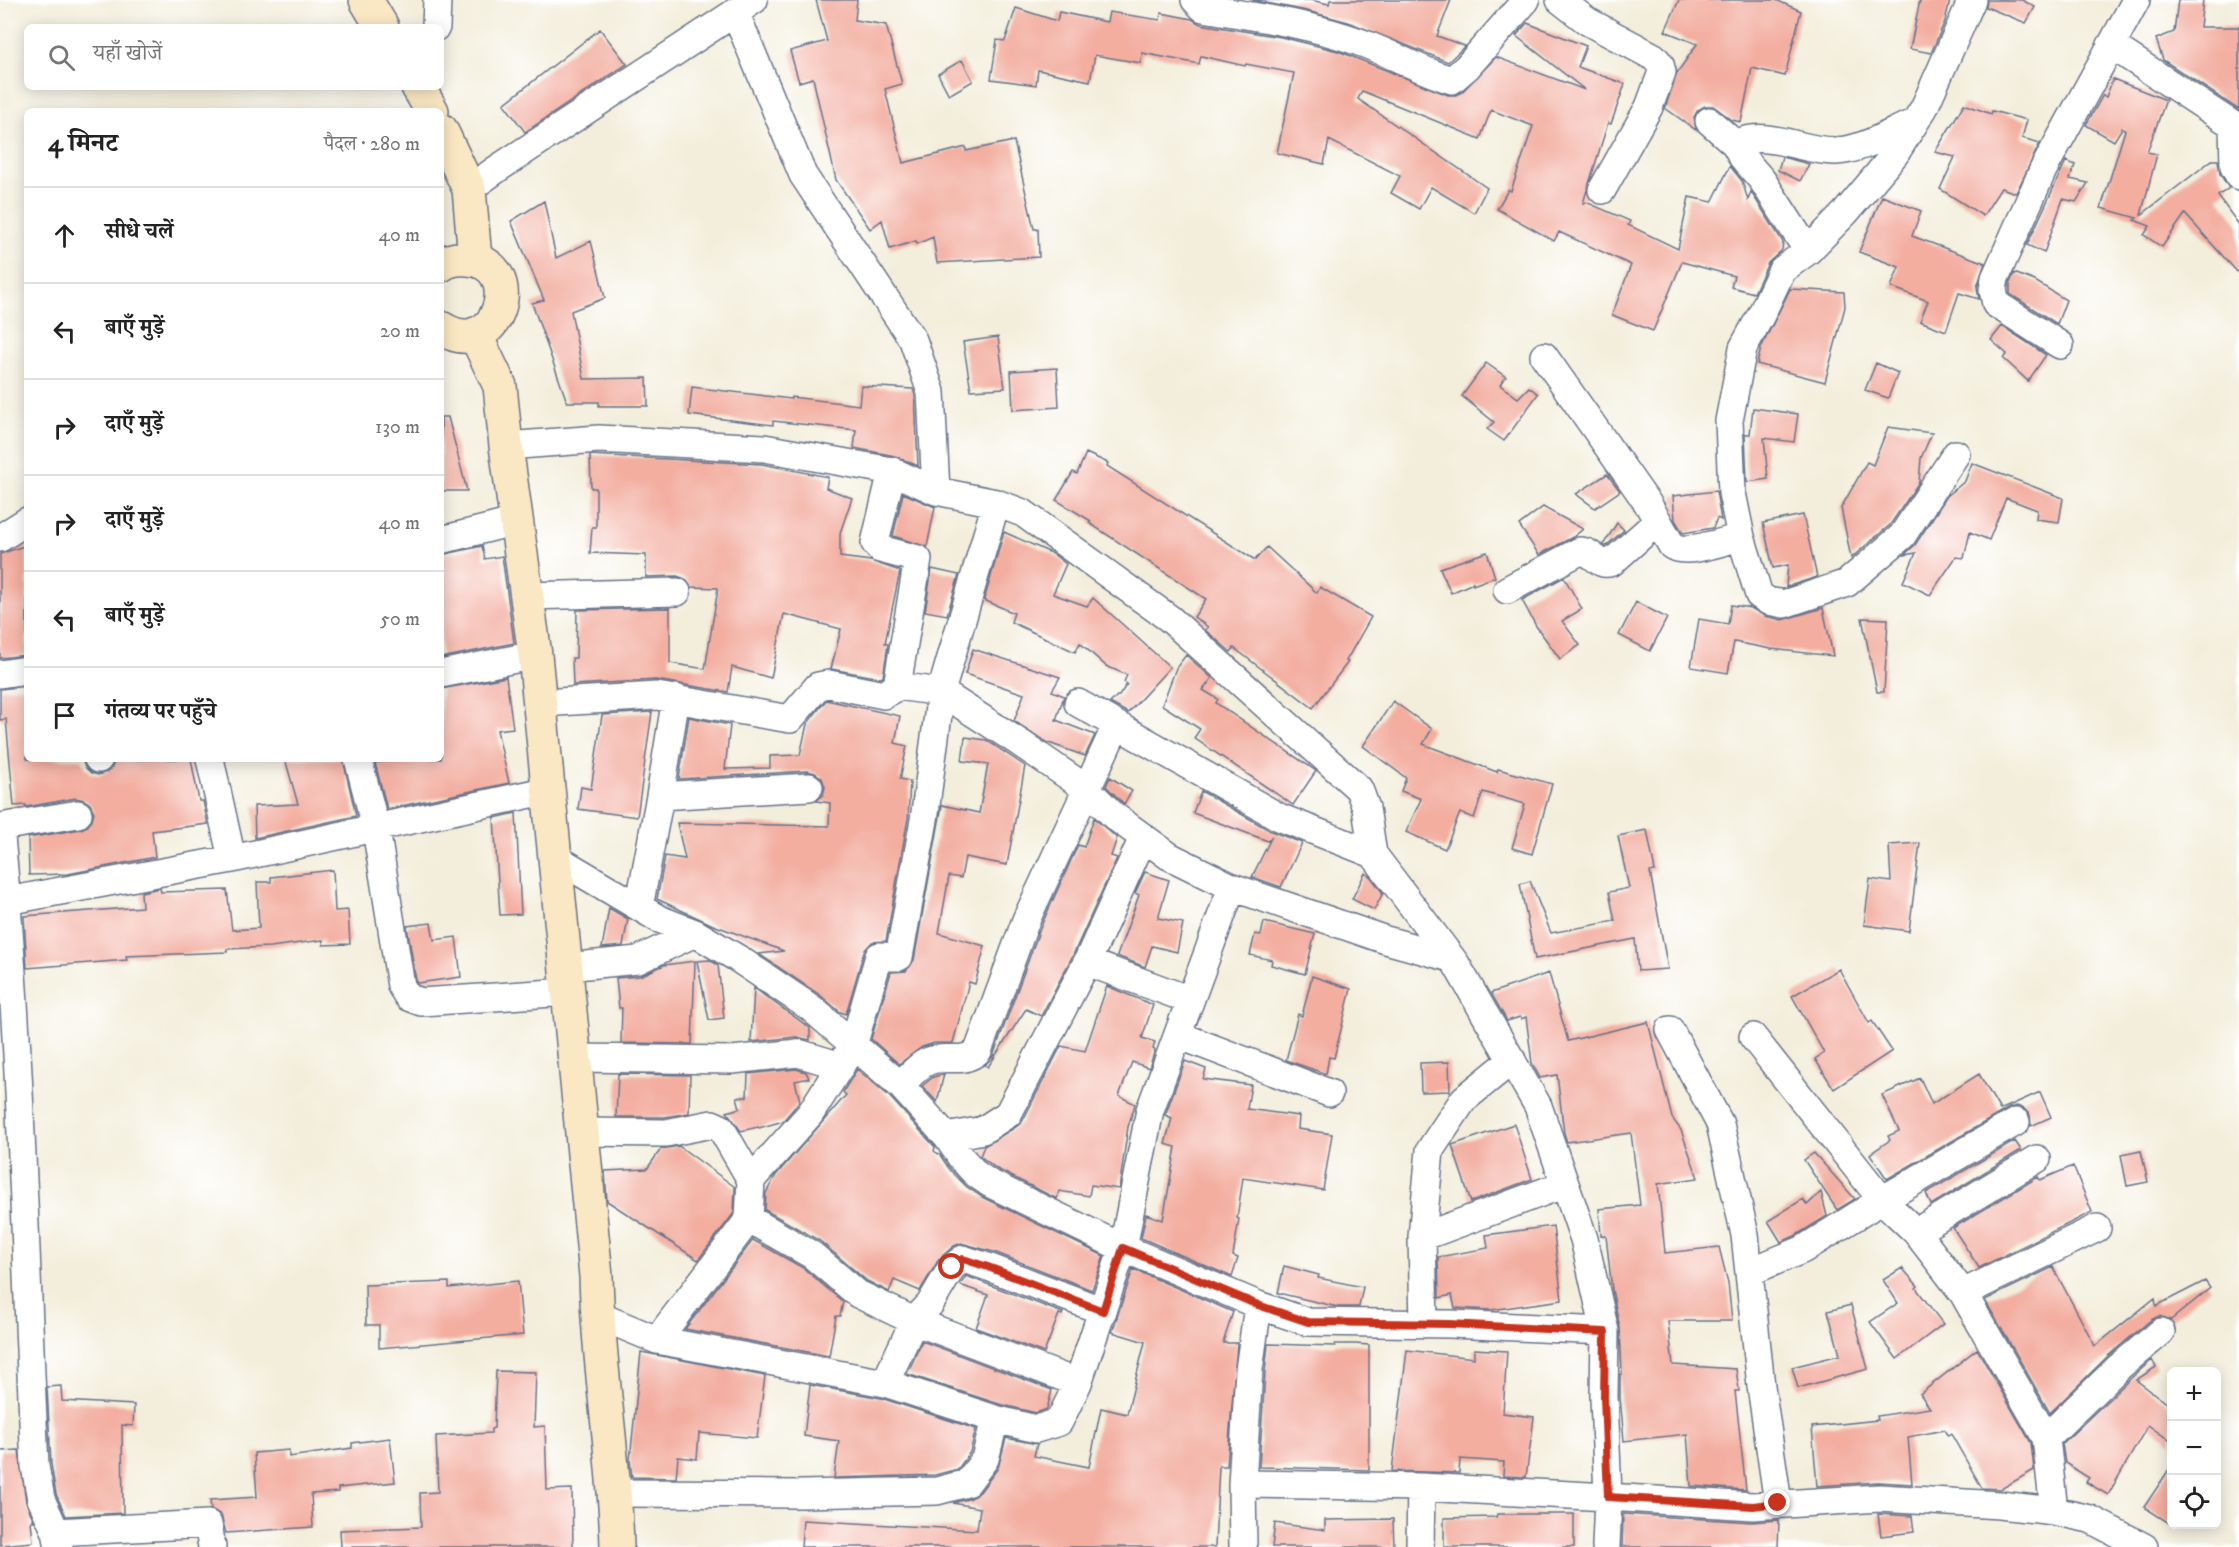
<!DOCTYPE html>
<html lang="hi">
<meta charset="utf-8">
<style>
:root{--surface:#fff;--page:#f6f6f6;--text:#222;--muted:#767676;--line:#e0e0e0}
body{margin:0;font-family:"IM FELL DW Pica","Noto Serif Devanagari",serif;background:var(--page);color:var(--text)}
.controls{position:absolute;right:18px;bottom:18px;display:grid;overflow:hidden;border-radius:9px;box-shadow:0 3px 15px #0003}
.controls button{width:54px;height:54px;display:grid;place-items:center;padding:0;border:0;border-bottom:2px solid var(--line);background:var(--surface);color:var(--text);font:30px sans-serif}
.stop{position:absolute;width:18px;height:18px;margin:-14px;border:4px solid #c8321e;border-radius:50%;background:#fff}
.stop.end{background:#c8321e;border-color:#fff;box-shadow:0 2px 6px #0008}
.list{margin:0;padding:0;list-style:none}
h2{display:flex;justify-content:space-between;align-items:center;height:78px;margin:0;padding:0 24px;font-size:26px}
h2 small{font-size:20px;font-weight:400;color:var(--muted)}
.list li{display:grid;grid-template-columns:39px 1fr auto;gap:18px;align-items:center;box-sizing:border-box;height:96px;padding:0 24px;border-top:2px solid var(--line)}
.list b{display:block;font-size:22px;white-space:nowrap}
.list em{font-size:20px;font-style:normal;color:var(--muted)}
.icon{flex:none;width:33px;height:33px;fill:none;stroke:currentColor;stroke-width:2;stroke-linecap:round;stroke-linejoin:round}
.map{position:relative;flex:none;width:2239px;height:1547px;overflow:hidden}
.search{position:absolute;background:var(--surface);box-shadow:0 3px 15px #0003;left:24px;top:24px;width:420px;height:66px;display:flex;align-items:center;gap:15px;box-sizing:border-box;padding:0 21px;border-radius:9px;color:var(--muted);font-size:22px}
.panel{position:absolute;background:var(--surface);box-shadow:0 3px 15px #0003;left:24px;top:108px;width:420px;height:654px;border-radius:9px}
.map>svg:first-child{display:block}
</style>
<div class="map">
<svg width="2239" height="1547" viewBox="0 0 2239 1547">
<rect width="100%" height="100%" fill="#fff"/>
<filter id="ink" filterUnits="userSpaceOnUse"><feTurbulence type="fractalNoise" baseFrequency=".0167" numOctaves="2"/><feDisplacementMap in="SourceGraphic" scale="12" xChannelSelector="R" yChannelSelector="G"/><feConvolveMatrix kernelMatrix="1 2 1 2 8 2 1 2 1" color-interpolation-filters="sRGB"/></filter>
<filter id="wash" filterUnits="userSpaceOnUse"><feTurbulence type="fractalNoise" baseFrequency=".008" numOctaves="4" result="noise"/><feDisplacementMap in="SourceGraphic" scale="24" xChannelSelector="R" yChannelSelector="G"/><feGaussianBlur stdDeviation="1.35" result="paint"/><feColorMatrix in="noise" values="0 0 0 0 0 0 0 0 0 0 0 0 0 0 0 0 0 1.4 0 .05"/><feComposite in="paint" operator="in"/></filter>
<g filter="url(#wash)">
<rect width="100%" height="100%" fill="#f3eedb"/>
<g id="blocks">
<path fill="#f3aea0" d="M816,0h41l-2,20 31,5 16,59 -17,5 18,74 63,-16v4l48,-10 20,88h4l1,28 -102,6 -4,-26 -16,7 -1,-3 -26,8 -8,-29 -12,9 -34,-49 -23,-102 -14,4 -9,-31 37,-10z
M1252,0h58l19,4 1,-4h121l-14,36 28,10 -17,16 -100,-40 -41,-11z
M1679,0h97l25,11 -16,65 -33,-8 -11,54 -9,-2 -19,-14h-8l-7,4 -4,7 2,13 -31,-22 12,-35 20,-29 -32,-13z
M1920,0h30l-5,21 -14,32 -21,-4z
M1987,0h35l13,7 -9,16 -40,-16z
M2178,0h25l-3,27h39v83l-76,-50 -7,-21 18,-7z
M1016,8l41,13 2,-9 48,10 2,-10 51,8 1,-7 31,6 8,5 81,13 57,14 110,44h8l6,-3 34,-35 89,33 -69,-54 11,-13 59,23 -8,21 47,17 -14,40 -3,-1 -25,80 3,-1 44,19 -2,4 50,24 11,-52 23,5 18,-36 12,15 6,19 3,-8 32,50 -1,8 -14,13 -14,30 -23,-6 3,-11 -52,-14 -29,69 -41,-16 19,-50 -72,-33 -5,9 -57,-32 11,-19 3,1 22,-65 -42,-16 -11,29 -118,-48 -4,8 129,89 -13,25 -43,-26 -12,22 -28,-16 9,-17 -71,-36 -5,24 -47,-11 17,-80 -48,-9 -1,2 -44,-10 -2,8 -57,-11 -1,10 -46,-8 -5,26 -52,-11 -2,15 -45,-6 6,-39 8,1z
M600,29l27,35 -102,68 -21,-28z
M962,60l11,21 -24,14 -11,-21z
M2113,79l53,21 -19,52 10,2 -16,61 71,-55h6l2,14 9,14 -11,8 21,29v49l-54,-60 -23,33 -18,-12 6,-9 -16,-6 3,-2 -36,-10 24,-78 -3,-2 -8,13 -28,-16 17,-30 3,2z
M1964,104l27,10 1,-3 35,9 -5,18 18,5 -24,50 -15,-5 -18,28 -43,-27 15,-32 -20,-5z
M1782,157l27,7 -9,17 -22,-11z
M2066,161l9,4 -5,14 18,4 -12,19 -13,-3 -19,54 -17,-8z
M1882,196l39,15 -9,25 73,27 -8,24 2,12 -20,-6 -13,38 -26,-10 8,-20 -37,-14 8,-20 -40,-15z
M544,201l12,57 35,-17 14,57 -34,13 13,68 63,-1 1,28h-49v-4h-32l-35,-99 12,-3 -33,-79z
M2014,273l21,8 31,19 -9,24 -47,-30v-11z
M1790,289l54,3 1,15 -20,75 -68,-18 4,-16z
M2002,326l44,29 -18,26 -25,-23 4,-4 -16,-14z
M998,337l7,51 -34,2 -8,-48z
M1486,363l20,14 -6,8 18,13 11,-11 9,7 -34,47 -17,-12 7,-7 -32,-26z
M1876,363l22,10 -10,25 -23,-8z
M1057,368l2,39 -46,3 -2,-39z
M861,386l52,3 2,6 3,71 -23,-10 -41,-8 2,-18 -83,-9v4l-84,-10 3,-28 99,12v-2l68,8z
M1753,408l45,6 -4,28 -30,-4 4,41 -21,3 -2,-48h5z
M441,417h7l19,74h-26z
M1888,427l44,6 -11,25 -2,24 -29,43 -39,33 -10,-50 26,-46 6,3z
M1086,453l22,10 -1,3 148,94 12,-13 50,46 3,-6 51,30 -25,44 2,1 -35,46 -79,-60 -3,4 -26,-22 3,-3 -14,-10 12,-18 -117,-76 2,-2 -35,-21 17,-28 4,2z
M590,455l172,9 66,13 -2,11 26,10 -12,35v24l31,4 29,10 -15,72 3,1 -5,33 -2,1 -50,-9 10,-40 -57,-15 -13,64 -39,-11 -4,25 -72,-12 -83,5 -1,-27h4l1,-48 93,-2v55l35,6 13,-81 -27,-1 -6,-8 -8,-3 -31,1v-22l-56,-2 2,-26h4v-39h-5z
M1972,463l91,35 -4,24 -23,-3 1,-9 -31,-12 -17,42 -19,-8 -6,26 -8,-1 -26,38 -27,-13 13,-29 -12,2 11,-10 32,-49 18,-15z
M1607,474l13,17 -25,17 -19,-14z
M1716,491l5,29 -4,-2 -4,10 -30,5 -8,-13 -2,-24z
M903,493l32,14 -8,40 -34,-11z
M1543,507l40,22 -10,8 -34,18 -20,-30z
M1803,515l14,62 -31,10 2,-22 -15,3 -10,-45z
M1617,523l7,7 -18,16 -3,-1z
M1004,532l49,22 13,10 -13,30 34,12 6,-8 77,69 -42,46 -18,-10 7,-7h2l8,-12 -3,-2 3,-7 -21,-9 -26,-23 -5,9 -64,-30 3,-9 -30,-13z
M27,545v110l-27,3v-104z
M482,546l3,13 17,-3 12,87 -73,15v-103z
M1487,552l8,25 -22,8v-2l-22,10 -11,-25z
M932,569l27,6 -12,40 -22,-4z
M1564,577l18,32 -20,12 18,24 -20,14 -24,-33 -14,-26z
M1636,602l31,16 -17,33 -31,-16z
M1731,605l20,3 14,8 17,4 41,-12 10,48 -62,-7 -37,-7 -6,31 -37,-6 8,-48 29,5z
M1862,618l26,1 -4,73h-7z
M973,649l87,28 -8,14 12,5 -8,24 39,15 -10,21 -39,-14 -32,-21 10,-27 -59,-20z
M1186,655l26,23 -9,12 15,9 -2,4 100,68 -23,34 -99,-67 6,-9 -38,-24 14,-37z
M506,677l7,51 -16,2 12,53 -122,26 -12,-46 25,-4h41v-70z
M27,686v73h55l3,8 6,6 7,2 9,-3 5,-5 3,-7 76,-1 8,42h4l5,23 -56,7 3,26 -87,17 -39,1 -1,-37 53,-9 7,-3 4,-6 2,-8 -4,-8 -6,-4 -8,-2 -50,9v-2l-12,1 -8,-87 -6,1v-31z
M826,700l74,16 -5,27 12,3 -7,33 10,2 -2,37 -22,123 -14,1 -8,9 -18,63 -6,-2 -20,-17 -61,-41 25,-3 -71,-26 -56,-26 8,-43 20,3 -8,-36 152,3 1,-23 -14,-2 7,-6 2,-8 -3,-9 -7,-5 -7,-2 -129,8 10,-62 41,8 -5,44 45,-1v-12l30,-1 7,-31z
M1393,701l39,28 -9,15 74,28 1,-3 54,15 -20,70 -20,-6 13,-44 -42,-12 -9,26 -14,-5 -15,36 -39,-17 15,-33 -20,-8 5,-13 -43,-32z
M652,712l-15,105 -59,-8 3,-22 10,2 11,-74z
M965,737l21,3 39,26 -18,99 -42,-8 -4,21 -12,-2 -10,57 46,13 -10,38 -6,-2 -16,61h-19l-12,4 -23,17 -28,-25 20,-67 15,-1 8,-11 28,-155 37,8 9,-49 -26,-3z
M285,759h58l13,57 -101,22 -1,-32 44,-2z
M1110,777l22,14 -8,13 -18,-18z
M1201,791l70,40 31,12 -21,44 -29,-10 20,-41 -4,5 -75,-28z
M516,813l5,101 -21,1 -6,-97z
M1094,818l23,20 -6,18 6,2 -44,97 -32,61 -15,-7 -38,58 -3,-2 8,-9 48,-130 37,-81 6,2z
M1647,830l8,41 -5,1 18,97 -30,2 -3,-32 -100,20 -15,-75 10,-3 21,52 64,-12 -6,-29 20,-4 -11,-52z
M1920,843l-11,88 -45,-6 6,-46 21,3 -2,-37z
M333,870l2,41 13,-1 2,34 -27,1v-5l-53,7 -43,2v3l-101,4 1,4 -100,8 -3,-52 118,-9 -1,-15 19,-4 1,4 66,-2 5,40 27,-2 -2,-46h14v-5z
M1145,872l24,8 -11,38 25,5 -6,29 -25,-6 -7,21 -28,-11 22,-61 -4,-2z
M1365,873l5,3 13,17 -9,17 -22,-11z
M609,908l19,11 -5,27 -21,2z
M1264,922l51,12 -10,40 -34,-9 1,-5 -22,-5 5,-21 6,1z
M431,923l3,17 22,-3 5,40 -43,6 -2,-3 -9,-54z
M709,960l9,5 6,53 -15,2 -12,-59z
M695,961l-3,83 -71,-1 1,-35h-3l-3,-30 24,-2 24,-11z
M1839,969l30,54 3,-2 20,30 -58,38 -19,-30 9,-6 -32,-57z
M1549,973l19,68 80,-19 24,96 9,12 17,48 -40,6 7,69 54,-6 9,36 4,38h-64l5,44 63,4 3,22h-4l11,99 -55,-4 -4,-52 -63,7 -4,-44v-23h2l-2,-46 -8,-38 -6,-54h-5l-2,-27 41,-4 -9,-72 -64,9 -3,-9 -7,-58 -17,3 -8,-15 -6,-46 -5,2 -1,-2 -13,4 -16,-28z
M1312,976l39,13 -17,69 -5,-1 -3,17 -40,-14 12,-46 4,2z
M1107,986l46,19 -11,33 13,4 -2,7 2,1 -6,18 -17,-6 -13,34 16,8 -7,23 -9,62 -28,-4 -2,11 -30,-5 -2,8 -60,-30 -17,-13 4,-10 32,-19 6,-5 39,-76 24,5z
M754,988l56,40v12l-14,-3 -45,5z
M1185,1061l21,8 -3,10 48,6 -4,24 52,7 -1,13 34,5 -9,56 -80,-12 -6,40 2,1 -6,37 5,2 -6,19 -91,-39 5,-24 17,6 13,-73 -11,-3 7,-26 -7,-3z
M1449,1062l1,29 -29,1 -1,-29z
M796,1069l10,3 3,6 -14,3 5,20 -17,20 -24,7 -1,-1 -17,4 -14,-19 13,-4 -3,-11h10l1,-23z
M857,1069l32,27 46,51 -1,4 6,4 10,15 17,17 15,10 122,59 -12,34 -98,-38 -33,-9 -7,3 -15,13 -19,32 -26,-11 -5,12 -22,-11 -47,-40 -55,-31 1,-17 10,-18 70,-80 -3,-3z
M618,1074l72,1 -1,38 -24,4h-49z
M944,1074l-7,28 -15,-16 11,-9z
M1979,1074l21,36 40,-18 11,25 -20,9 -1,-11 -6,-6 -7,-3 -8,2 -122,71 -17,-25 20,-14 -2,-4 11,-5 -17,-36 38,-17 12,26z
M1514,1124l18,55 -61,23 -19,-57z
M2015,1141l6,9 -90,55 -5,-12z
M679,1146l56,41 -1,26 -36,47 -91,-59 -2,-30 42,-2 14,-20z
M2141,1151l7,31 -21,4 -6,-31z
M1814,1153l41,46 -18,11 -33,-50z
M2073,1166l19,46 -113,56 -26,-40 85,-51 2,3z
M1821,1192l6,24 -32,20 -14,6 -13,-21 35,-22 4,6z
M1553,1226l9,74 -71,10 -36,-2 -3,-13 -13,3 -1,-41 50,-9 -2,-13z
M753,1240l50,28 40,34 -3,14h-4l-7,40 -144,-27z
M1284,1266l35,9 -1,3 45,9 -4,20h-21l-60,-14z
M2053,1267l42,79 60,-48 1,8 49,-25 5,7 -39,32 -12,-4 -8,4 -42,35 -59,58 -65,-113z
M1902,1268l16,18 -2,2 27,36 -46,35 -27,-37 28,-19 -15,-23z
M1133,1269l100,43 -10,31h14l-10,123h-8l-4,81h-414l2,-27 174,10 3,-22 -27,-5 18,-5 9,-6 18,-24 8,-30 31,6 -3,12 55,11 12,-59 26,6 18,-72 -33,-10z
M966,1276l97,37 -1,2 -3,-1 -15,39 -68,-25 12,-33 -28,-10z
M518,1281l5,54 -144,13v-23h-13l-1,-40 84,-3v6z
M1851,1305l17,64 -70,19 -6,-21 48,-12 -12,-44z
M922,1341l130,49 -5,19 -11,4 -37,-9 -92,-30z
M1268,1344l67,2v-2h20l14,1v125l-110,-3 6,-95z
M1474,1349l33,2 -4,62 31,4 -8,60 -23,-1 1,-14 -44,-3 -1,14 -67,-2 15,-121 67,8z
M1977,1349l54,94 3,27 -33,19 -19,-1 -31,-54 -3,2 -4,-6 -36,7 4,47 -34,-2 -61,4 -5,-59 66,-7 -1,-4 53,-8 -10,-14z
M641,1352l124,24 -8,62 -58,-5 -2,26 -19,-2 -2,21 -44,-1 -2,-17z
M2152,1360l4,7 -20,13 36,27v35l-24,-17 -40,70 -22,-13 3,-4 -24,-15 -3,-19 68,-65z
M496,1371l40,1 -2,55 11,-1 2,64 25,-1 1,58h-232l-1,-17 81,-3 -1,-34 18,-1 -2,-56 55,-3v-4l3,-1z
M810,1385l71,13 95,31 -6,23 -12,17 -23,6 -101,3 5,-37 -35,-5z
M61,1386l1,15 72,4 -1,21 -11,-1 1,88 -57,3 -10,-22 -5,-30 -4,-77z
M390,1438l5,44 -57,6v4l-27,2 2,33 -87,6 -5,-18 -10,-6 -1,-9 47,-3 -3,-44 35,-3v7l63,-9v-5z
M19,1450l7,52 8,19h-3l2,21 -33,3v-94z
M2172,1465v60l-28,-18z
M1497,1514h77v33h-130v-29l52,-1z
M1623,1514l129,8 27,-2 -1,27h-156z
M1878,1514l34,2 2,16 -33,4z
M1393,1519l1,28h-122l3,-24 50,7v-10z"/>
</g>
</g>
<g filter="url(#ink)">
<use href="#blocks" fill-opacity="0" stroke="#67728a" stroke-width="1.5"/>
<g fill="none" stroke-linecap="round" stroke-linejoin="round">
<defs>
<path id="street" d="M1195,0l8,8c54,9 108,16 159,35 31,11 58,28 90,37l15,-13 59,-67
M1560,0l27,21 67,36 6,7 2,8 -13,35 -47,83
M735,12l68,163 110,165 18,52 5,99
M436,27l1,-27
M2111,45l122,80 1,42 5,9
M1709,121l26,23 8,14 19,22 46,71
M1735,144c31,-16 67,8 101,7 27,-1 55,-19 79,-29
M469,189l28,-20 257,-169
M2060,345l-64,-41 -3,-14 2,-12 48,-108 93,-170
M1544,356l104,148 24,42c14,9 52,-5 69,-9
M506,446l93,-7 165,9 128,23 44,20 60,12 27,10 147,106 189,170 7,19 7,46
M1956,454l-54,82 -55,47 -63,21 -16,-3 -9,-6 -18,-58 -9,-44 -3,-72 14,-73 18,-33 21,-45 26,-19 38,-39 49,-58 29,-46 48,-108
M892,471l-17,72 5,6 38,10 -21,127
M996,503l-55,189 79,51 67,46 29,-63
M0,538l27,-17
M441,540l76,-19
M1507,590l73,-39c14,0 18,17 32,11l46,-41
M527,596l150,-4
M0,674l27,-4
M441,674l94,-19
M676,698l-16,98 149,-9
M541,703l116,-7 133,23 28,-33 11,-2 55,11 13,-9 44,6 -17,128 -25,137 -20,-1 -26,90 -43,68 -59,66 -2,39 -92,121
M1078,703l201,114 94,37 83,110 82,142 46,133 21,92 -1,66 4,100 -187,-10 -1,60
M98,759h1
M210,759l22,100
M358,759l18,70 25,157 7,11 13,5 147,-10
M556,858l103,61 36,14 42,25 74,50 89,77 47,52 15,22 14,15 13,9 134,65 135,57 50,17 142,2 155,7
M7,901l225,-42 317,-69
M639,907l21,-111
M1087,962l103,38
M566,967l72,-7 57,-27
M1670,1030l50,94 25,111 16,151 17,117
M1178,1035l151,58
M1753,1037l129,163 134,-78
M575,1058l157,2 66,-7 43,13
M900,1085c8,-7 18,-20 29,-24 17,-7 34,4 49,-10l48,-131 61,-131 27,27 55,40 63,31 154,53 65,18
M582,1132l84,1 46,-9 9,4 30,52
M947,1137l36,-7 25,-16 79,-152 56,-124
M749,1219l63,36 46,39 56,27 -29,62
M1916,1232l121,-73
M1422,1237l143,-53
M1749,1272l53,-22 80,-50 34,32 47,61 134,-65
M1963,1293l83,145 8,73
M597,1315l60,25 228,43 110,36
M1424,1324l-2,-87 8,-87 34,-51 48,-39
M1078,1383l-164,-62 16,-17 22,-37 11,-8 25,8 115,44
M2046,1438l73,-71 42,-35
M1242,1484l7,-114 9,-65
M615,1493l187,1 135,-3 30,-8 18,-24 10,-40 41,10 23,-7 19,-39 45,-135 27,-138 82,-223
M56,1532l-15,-33 -6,-33c-10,-213 -14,-427 -35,-639l78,-13
M59,1547l-3,-15 152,-8 4,23
M1243,1547l-1,-63 179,3
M1606,1547l2,-50 145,9 126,-8 121,7 54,6 36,8 54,28"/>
<path id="secondary" d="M366,0l16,27
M418,87l14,24
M441,130l28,59 6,70
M441,265c8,-6 17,-7 27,-6 60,4 31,106 -27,69
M475,334l25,52 6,60 29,209 61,621c2,91 19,180 21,271"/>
</defs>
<use href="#street" stroke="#67728a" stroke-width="30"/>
<use href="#secondary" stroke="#67728a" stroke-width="36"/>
<use href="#street" stroke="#fff" stroke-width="27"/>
<use href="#secondary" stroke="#fae7c3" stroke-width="33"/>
</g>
</g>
<g fill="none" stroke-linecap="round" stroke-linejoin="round" filter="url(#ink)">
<path stroke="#c8321e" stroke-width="8" d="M952,1267l11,-8 25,8 115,44 20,-63 135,57 50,17 141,2 156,8 -1,65 4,100 145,9 25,-3"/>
</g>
</svg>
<div class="controls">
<button>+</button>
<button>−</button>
<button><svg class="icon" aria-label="locate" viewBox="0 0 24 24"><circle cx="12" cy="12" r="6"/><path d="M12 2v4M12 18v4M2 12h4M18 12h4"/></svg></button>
</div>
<div class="stop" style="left:952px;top:1267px"></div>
<div class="stop end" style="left:1778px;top:1503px"></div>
<div class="search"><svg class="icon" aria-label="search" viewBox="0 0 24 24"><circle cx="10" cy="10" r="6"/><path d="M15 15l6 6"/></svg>यहाँ खोजें</div>
<section class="panel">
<h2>4 मिनट<small>पैदल · 280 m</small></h2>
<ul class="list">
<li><svg class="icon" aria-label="ahead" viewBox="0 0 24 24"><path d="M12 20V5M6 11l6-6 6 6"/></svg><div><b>सीधे चलें</b></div><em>40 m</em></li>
<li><svg class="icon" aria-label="left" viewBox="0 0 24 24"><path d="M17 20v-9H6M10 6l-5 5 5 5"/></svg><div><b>बाएँ मुड़ें</b></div><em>20 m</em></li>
<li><svg class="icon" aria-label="right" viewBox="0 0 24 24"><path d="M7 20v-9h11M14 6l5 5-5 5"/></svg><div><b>दाएँ मुड़ें</b></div><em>130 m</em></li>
<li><svg class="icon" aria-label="right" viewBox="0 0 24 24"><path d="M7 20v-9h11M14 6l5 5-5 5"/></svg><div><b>दाएँ मुड़ें</b></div><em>40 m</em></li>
<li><svg class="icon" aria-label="left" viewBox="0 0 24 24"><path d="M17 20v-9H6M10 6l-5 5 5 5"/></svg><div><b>बाएँ मुड़ें</b></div><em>50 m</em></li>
<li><svg class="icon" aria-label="arrive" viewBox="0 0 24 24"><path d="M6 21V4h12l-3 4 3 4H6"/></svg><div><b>गंतव्य पर पहुँचे</b></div></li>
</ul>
</section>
</div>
